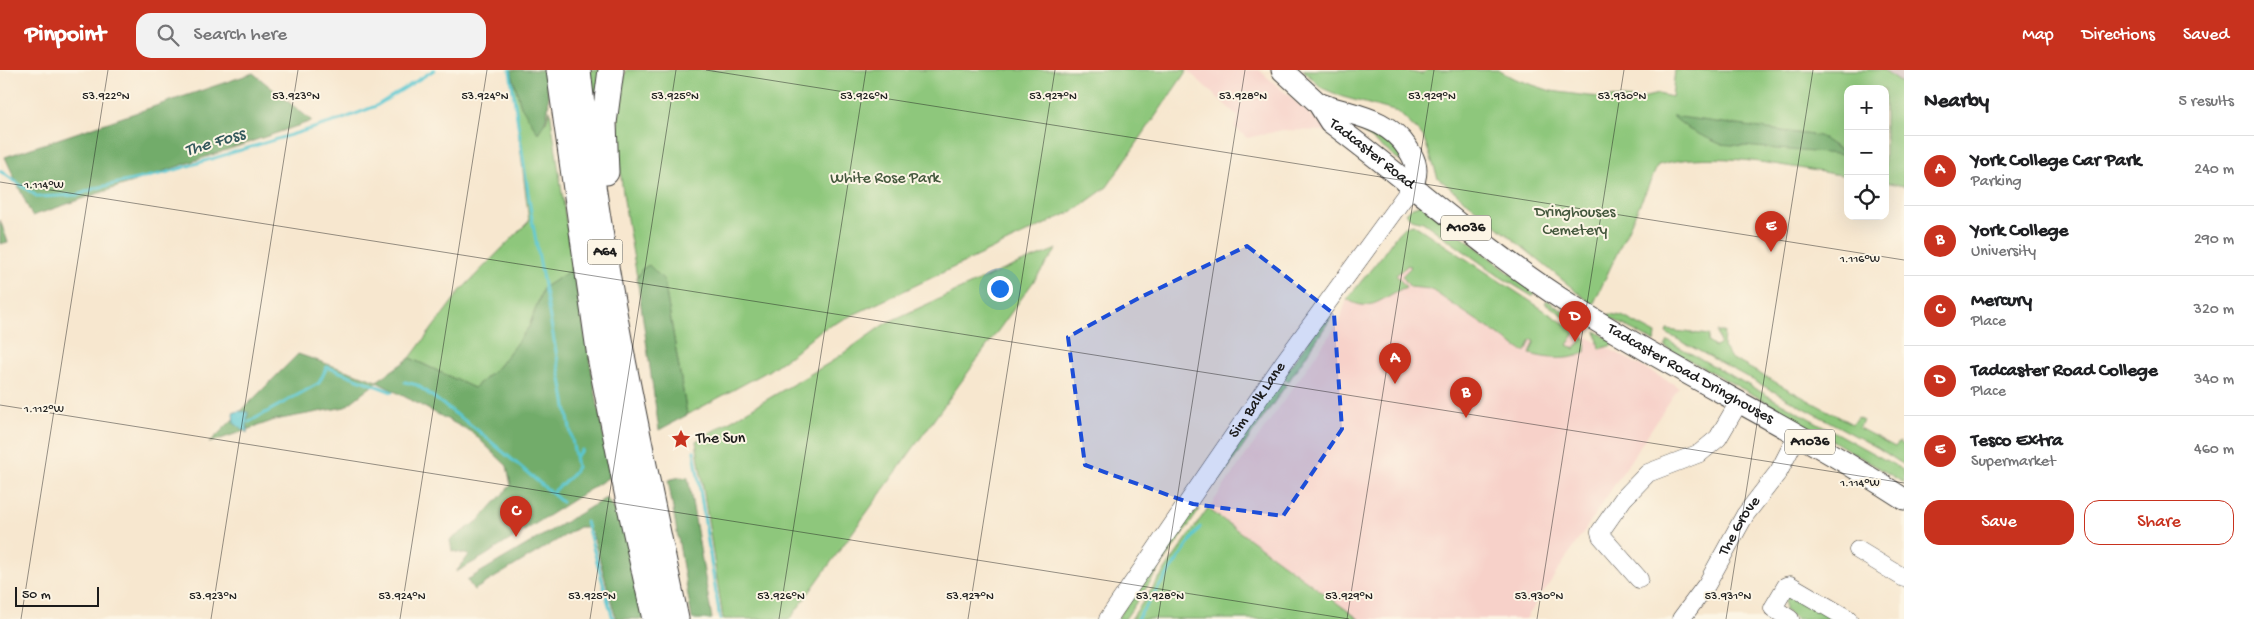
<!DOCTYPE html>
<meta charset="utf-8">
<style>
:root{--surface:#fff;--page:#f2f2f2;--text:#202124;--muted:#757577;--line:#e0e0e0;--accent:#c8321e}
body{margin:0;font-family:"Gochi Hand",sans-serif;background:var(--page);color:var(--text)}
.controls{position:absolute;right:15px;top:15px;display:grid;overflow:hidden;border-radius:10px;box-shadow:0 5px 20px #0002}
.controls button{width:45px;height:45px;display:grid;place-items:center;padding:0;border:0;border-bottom:1px solid var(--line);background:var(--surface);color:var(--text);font:25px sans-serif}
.scale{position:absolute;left:15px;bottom:12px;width:84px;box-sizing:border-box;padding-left:5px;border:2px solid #1c1c1c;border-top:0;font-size:14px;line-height:18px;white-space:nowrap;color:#1c1c1c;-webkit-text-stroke:4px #fcf5e5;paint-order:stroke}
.you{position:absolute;left:999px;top:218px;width:18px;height:18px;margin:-12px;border:4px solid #fff;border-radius:50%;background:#1a73e8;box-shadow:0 0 0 8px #1a73e833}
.badge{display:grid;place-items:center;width:32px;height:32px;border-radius:50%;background:var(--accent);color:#fff;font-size:16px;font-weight:700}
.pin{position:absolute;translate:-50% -41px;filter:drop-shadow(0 1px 2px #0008)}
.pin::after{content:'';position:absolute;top:26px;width:18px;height:15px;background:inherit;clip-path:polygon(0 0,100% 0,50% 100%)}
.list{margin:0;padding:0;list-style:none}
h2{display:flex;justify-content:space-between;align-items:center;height:65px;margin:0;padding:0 20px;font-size:21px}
h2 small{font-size:16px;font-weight:400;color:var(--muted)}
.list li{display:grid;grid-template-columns:32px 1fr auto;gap:15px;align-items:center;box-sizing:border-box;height:70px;padding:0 20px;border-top:1px solid var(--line)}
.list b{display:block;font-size:19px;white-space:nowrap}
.list p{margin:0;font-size:16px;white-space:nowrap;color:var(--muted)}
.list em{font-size:16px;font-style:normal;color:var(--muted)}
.actions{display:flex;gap:10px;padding:15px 20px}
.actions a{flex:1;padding:11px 0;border:1px solid var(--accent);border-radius:15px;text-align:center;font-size:18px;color:var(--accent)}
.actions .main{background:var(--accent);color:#fff}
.icon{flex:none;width:28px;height:28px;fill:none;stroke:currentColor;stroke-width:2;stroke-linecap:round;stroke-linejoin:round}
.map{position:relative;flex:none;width:1904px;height:549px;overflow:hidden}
header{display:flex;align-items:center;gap:30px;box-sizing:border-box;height:70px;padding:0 25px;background:var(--accent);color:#fff}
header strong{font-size:24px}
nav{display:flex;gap:28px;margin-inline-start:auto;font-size:18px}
.search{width:350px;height:45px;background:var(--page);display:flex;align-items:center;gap:12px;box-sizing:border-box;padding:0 18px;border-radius:15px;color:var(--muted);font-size:19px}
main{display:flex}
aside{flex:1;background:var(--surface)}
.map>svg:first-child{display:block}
</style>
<header>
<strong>Pinpoint</strong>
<div class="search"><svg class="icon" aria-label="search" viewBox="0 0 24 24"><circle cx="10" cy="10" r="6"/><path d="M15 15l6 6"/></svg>Search here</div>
<nav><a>Map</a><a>Directions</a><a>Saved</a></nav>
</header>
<main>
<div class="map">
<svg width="1904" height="549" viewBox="0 0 1904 549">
<rect width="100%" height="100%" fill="#fcf5e5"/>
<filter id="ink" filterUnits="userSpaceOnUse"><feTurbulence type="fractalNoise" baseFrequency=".02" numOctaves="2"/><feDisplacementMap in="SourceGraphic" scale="10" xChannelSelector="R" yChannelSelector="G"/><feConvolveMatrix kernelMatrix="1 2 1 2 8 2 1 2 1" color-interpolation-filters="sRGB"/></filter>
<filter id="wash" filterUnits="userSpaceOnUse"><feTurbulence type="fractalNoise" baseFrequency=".0096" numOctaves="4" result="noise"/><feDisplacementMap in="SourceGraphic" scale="20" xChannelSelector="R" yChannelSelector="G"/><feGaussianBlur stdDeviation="1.12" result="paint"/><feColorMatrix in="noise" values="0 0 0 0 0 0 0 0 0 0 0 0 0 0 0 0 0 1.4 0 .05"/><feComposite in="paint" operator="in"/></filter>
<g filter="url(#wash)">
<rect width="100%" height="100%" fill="#f7e7cf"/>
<path fill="#f7d1c9" d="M1187,0h72l70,61 -47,-1 -35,8 -13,-11 5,-10z
M1413,154l158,104 108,59 -153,232h-395l208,-297 8,-23 34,-42 17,-24 7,-7z"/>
<path fill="#d2bfc1" d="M1884,0h20v15z"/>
<path fill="#8ec77b" stroke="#55724c" d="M511,0l10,36 25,16 4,-12 23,159 -30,19 -14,39 -31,40 -24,21 -64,-30 51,-68 68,-69z
M590,0h18l-12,80z
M626,0h561l-80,117 -32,23 -254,120 -27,23 -26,18 -81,44 -23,-135 -22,-11 -5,9c-10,-65 -30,-143 -11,-208z
M1303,0h98l20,4 7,-4h70l17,9 36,12 37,5 50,3 20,-5 14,3 3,-27h209l20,15v101l-19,-4v-93h-37v66l-30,-19 -144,-19 16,13 158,25v21c-59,-8 -132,-28 -190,-11l-65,140 -155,-127 -15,-42 -25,-24 -55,-15 -21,-9z
M1354,56c31,5 37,13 52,39z
M1421,134l114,89 -3,3 -33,-20 -76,-54 -12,-3 -6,-6 5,-5z
M1413,154l158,104 4,5 -8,12 8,4 9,-12 2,2 -1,14c-17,8 -37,6 -55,1l5,-14 -4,-1 -5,13 -5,-2 -91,-61 -20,-2 -8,-11 9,-9 -3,-2 -12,10 10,12c-23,9 -35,28 -59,12l34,-42 17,-24 7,-7z
M1057,179l-267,370h-67l-27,-178 135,-79 55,-39 112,-51z
M1547,230l28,19 -2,3 -28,-19z
M1331,238v10l-43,64 -6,-4z
M1610,244l12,2 34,18 -1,8 -48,-26z
M1667,260l42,5 -1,7 7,5 5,-3 -3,-12h7l-1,15 8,11 121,66 5,-7 6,3 -4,8 36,19 4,-5 5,3v20l-26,-17 -212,-115z
M1596,261l17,11v3l-14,4z
M1668,271l230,126 6,4v12l-128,-76 -111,-60z
M1280,311l6,4 -67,96v-9z
M1208,438l3,3 148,108h-228z
M1200,439l-75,110h-8l71,-104z
M1790,522l50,27h-43l-12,-8v-16z"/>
<path fill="#72ac6b" stroke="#476444" d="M511,0h34c3,26 9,41 -7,63l-17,-27z
M253,3l59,48 -280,95 -27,-59z
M1672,46l147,20 29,19 -128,-11 -30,-14z
M0,150l8,22 -8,2z
M649,195l15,15 23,135 -28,15 -22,-152 5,-9z
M573,199l38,207 -128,81 -27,15 13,-17 -17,-4 -2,-11 28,-19 33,-36 -4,-19 -34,-33 -96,-51 -32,25 -70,13 -66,23 89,-89 79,27 33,-23 64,30 24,-21 31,-40 14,-39z
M680,407l8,1 24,141h-20l-24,-139z
M606,428l18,23 20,98h-28l-24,-87 -5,-5h-8l-105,63 -7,-10z"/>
<path fill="#5ac7d1" stroke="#3b7276" d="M239,341l9,1 -1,21 -13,-10 -1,-10z"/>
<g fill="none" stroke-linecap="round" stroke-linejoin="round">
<path stroke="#5ac7d1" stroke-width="3" d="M510,0l22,149 45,248 -5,8 -19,17
M0,101l38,26 40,-2 18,-7 69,-15 175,-53 36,-14 58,-36
M405,312l12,3 59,44 86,73
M249,352l70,-39 8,-16 65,25
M694,381l26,168
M575,387l7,-7
M586,452l27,97
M1137,549l63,-92"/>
</g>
</g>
<g filter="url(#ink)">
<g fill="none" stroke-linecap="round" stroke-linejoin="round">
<defs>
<g id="minor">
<path d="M1858,480l46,28"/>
<path d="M1639,509l-38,-43 -1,-4 23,-33 25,-26 52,-20 18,-15 21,-36"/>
<path id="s1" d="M1108,549l176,-257 129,-177"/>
<path id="s2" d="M1681,549l26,-35 38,-69 34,-44 19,-37"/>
<path d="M1790,549l-17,-11 13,-22 4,-1 58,34"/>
</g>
<g id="major">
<path id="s3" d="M1282,0l36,33 12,19c82,61 158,131 244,185 108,68 223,122 330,192"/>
<path d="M1318,33c34,13 69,13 90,46 9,13 10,22 5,36"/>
</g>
<path id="highway" d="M559,0l41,287 29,145 26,117
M578,0c20,185 60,368 98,549
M606,102l-2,-49 7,-53"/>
</defs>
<use href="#minor" stroke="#3d3a37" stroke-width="19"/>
<use href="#major" stroke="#3d3a37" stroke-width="23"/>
<use href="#highway" stroke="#3d3a37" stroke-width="27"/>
<use href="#minor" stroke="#fff" stroke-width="18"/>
<use href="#major" stroke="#fff" stroke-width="21"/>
<use href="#highway" stroke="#fff" stroke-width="25"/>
</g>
</g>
<path fill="#1d4ed8" fill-opacity="0.2" stroke="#1d4ed8" stroke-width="4" stroke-dasharray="10 6" stroke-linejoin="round" d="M1247,176l87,68 8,115 -59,87 -90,-12 -108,-39 -17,-128 71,-39z"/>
<path fill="none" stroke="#1c1c1c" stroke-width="1" stroke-opacity="0.45" d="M706,0l1198,190M0,112l1904,301M0,335l1349,214M21,549l87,-549M211,549l87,-549M400,549l87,-549M590,549l86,-549M779,549l87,-549M968,549l87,-549M1158,549l87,-549M1347,549l87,-549M1537,549l87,-549M1726,549l87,-549"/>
<defs>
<symbol id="sight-bare" viewBox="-9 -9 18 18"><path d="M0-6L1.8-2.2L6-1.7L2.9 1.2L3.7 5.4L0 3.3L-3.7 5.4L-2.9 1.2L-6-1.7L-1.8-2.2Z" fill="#c8321e" stroke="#fcf5e5" stroke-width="2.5" paint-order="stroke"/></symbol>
</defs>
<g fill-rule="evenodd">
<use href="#sight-bare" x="667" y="355" width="28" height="28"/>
</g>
<g text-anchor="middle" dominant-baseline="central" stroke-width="4" stroke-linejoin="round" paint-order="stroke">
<g fill="#fcf5e5" stroke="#5f5d58" stroke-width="1">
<rect x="1441" y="145.5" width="50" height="25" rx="4"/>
<rect x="587.5" y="169.5" width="35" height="25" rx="4"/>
<rect x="1785" y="359.5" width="50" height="25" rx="4"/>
</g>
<g font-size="15" font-weight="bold" fill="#1c1c1c">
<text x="1466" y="158">A1036</text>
<text x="605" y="182">A64</text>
<text x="1810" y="372">A1036</text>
</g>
<g font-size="16" fill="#1c1c1c" stroke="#fcf5e5">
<text stroke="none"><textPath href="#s3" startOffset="124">Tadcaster Road</textPath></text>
<text stroke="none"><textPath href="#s3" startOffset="512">Tadcaster Road Dringhouses</textPath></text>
<text stroke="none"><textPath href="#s1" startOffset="265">Sim Balk Lane</textPath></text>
<text stroke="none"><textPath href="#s2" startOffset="110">The Grove</textPath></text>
</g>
<g font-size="16" fill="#44583d" stroke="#fcf5e5">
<text x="885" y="109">White Rose Park</text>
<text x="1575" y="143">Dringhouses<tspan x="1575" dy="18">Cemetery</tspan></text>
</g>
<g font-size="16" fill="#1c1c1c" stroke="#fcf5e5" text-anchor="start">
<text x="696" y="369">The Sun</text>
</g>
<g font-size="18" font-style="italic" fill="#32585b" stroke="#fcf5e5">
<text transform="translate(215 73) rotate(-17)">The Foss</text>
</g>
</g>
<g font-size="12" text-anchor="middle" fill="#1c1c1c" stroke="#fcf5e5" stroke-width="4" stroke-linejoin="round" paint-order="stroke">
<text x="106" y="29">53.922°N</text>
<text x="296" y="29">53.923°N</text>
<text x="485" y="29">53.924°N</text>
<text x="675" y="29">53.925°N</text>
<text x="864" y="29">53.926°N</text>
<text x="1053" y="29">53.927°N</text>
<text x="1243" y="29">53.928°N</text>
<text x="1432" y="29">53.929°N</text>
<text x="1622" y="29">53.930°N</text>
<text x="44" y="118">1.114°W</text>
<text x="1860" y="192">1.116°W</text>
<text x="44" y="342">1.112°W</text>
<text x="1860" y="416">1.114°W</text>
<text x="213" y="529">53.923°N</text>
<text x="402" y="529">53.924°N</text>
<text x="592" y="529">53.925°N</text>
<text x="781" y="529">53.926°N</text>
<text x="970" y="529">53.927°N</text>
<text x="1160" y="529">53.928°N</text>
<text x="1349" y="529">53.929°N</text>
<text x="1539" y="529">53.930°N</text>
<text x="1728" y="529">53.931°N</text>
</g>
</svg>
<div class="controls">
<button>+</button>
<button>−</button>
<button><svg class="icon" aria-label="locate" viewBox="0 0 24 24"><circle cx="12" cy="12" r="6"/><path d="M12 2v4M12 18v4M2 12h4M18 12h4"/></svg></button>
</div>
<div class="scale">50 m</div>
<div class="you"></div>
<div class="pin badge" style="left:1395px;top:314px">A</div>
<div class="pin badge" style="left:1466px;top:348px">B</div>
<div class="pin badge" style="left:516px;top:467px">C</div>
<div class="pin badge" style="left:1575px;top:272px">D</div>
<div class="pin badge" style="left:1771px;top:182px">E</div>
</div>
<aside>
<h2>Nearby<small>5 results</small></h2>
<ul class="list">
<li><span class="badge">A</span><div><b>York College Car Park</b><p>Parking</p></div><em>240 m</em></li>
<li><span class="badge">B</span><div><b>York College</b><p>University</p></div><em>290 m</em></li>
<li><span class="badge">C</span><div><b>Mercury</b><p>Place</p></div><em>320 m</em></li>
<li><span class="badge">D</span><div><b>Tadcaster Road College</b><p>Place</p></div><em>340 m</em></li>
<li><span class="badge">E</span><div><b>Tesco Extra</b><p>Supermarket</p></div><em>460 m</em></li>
</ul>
<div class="actions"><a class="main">Save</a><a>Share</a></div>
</aside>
</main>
